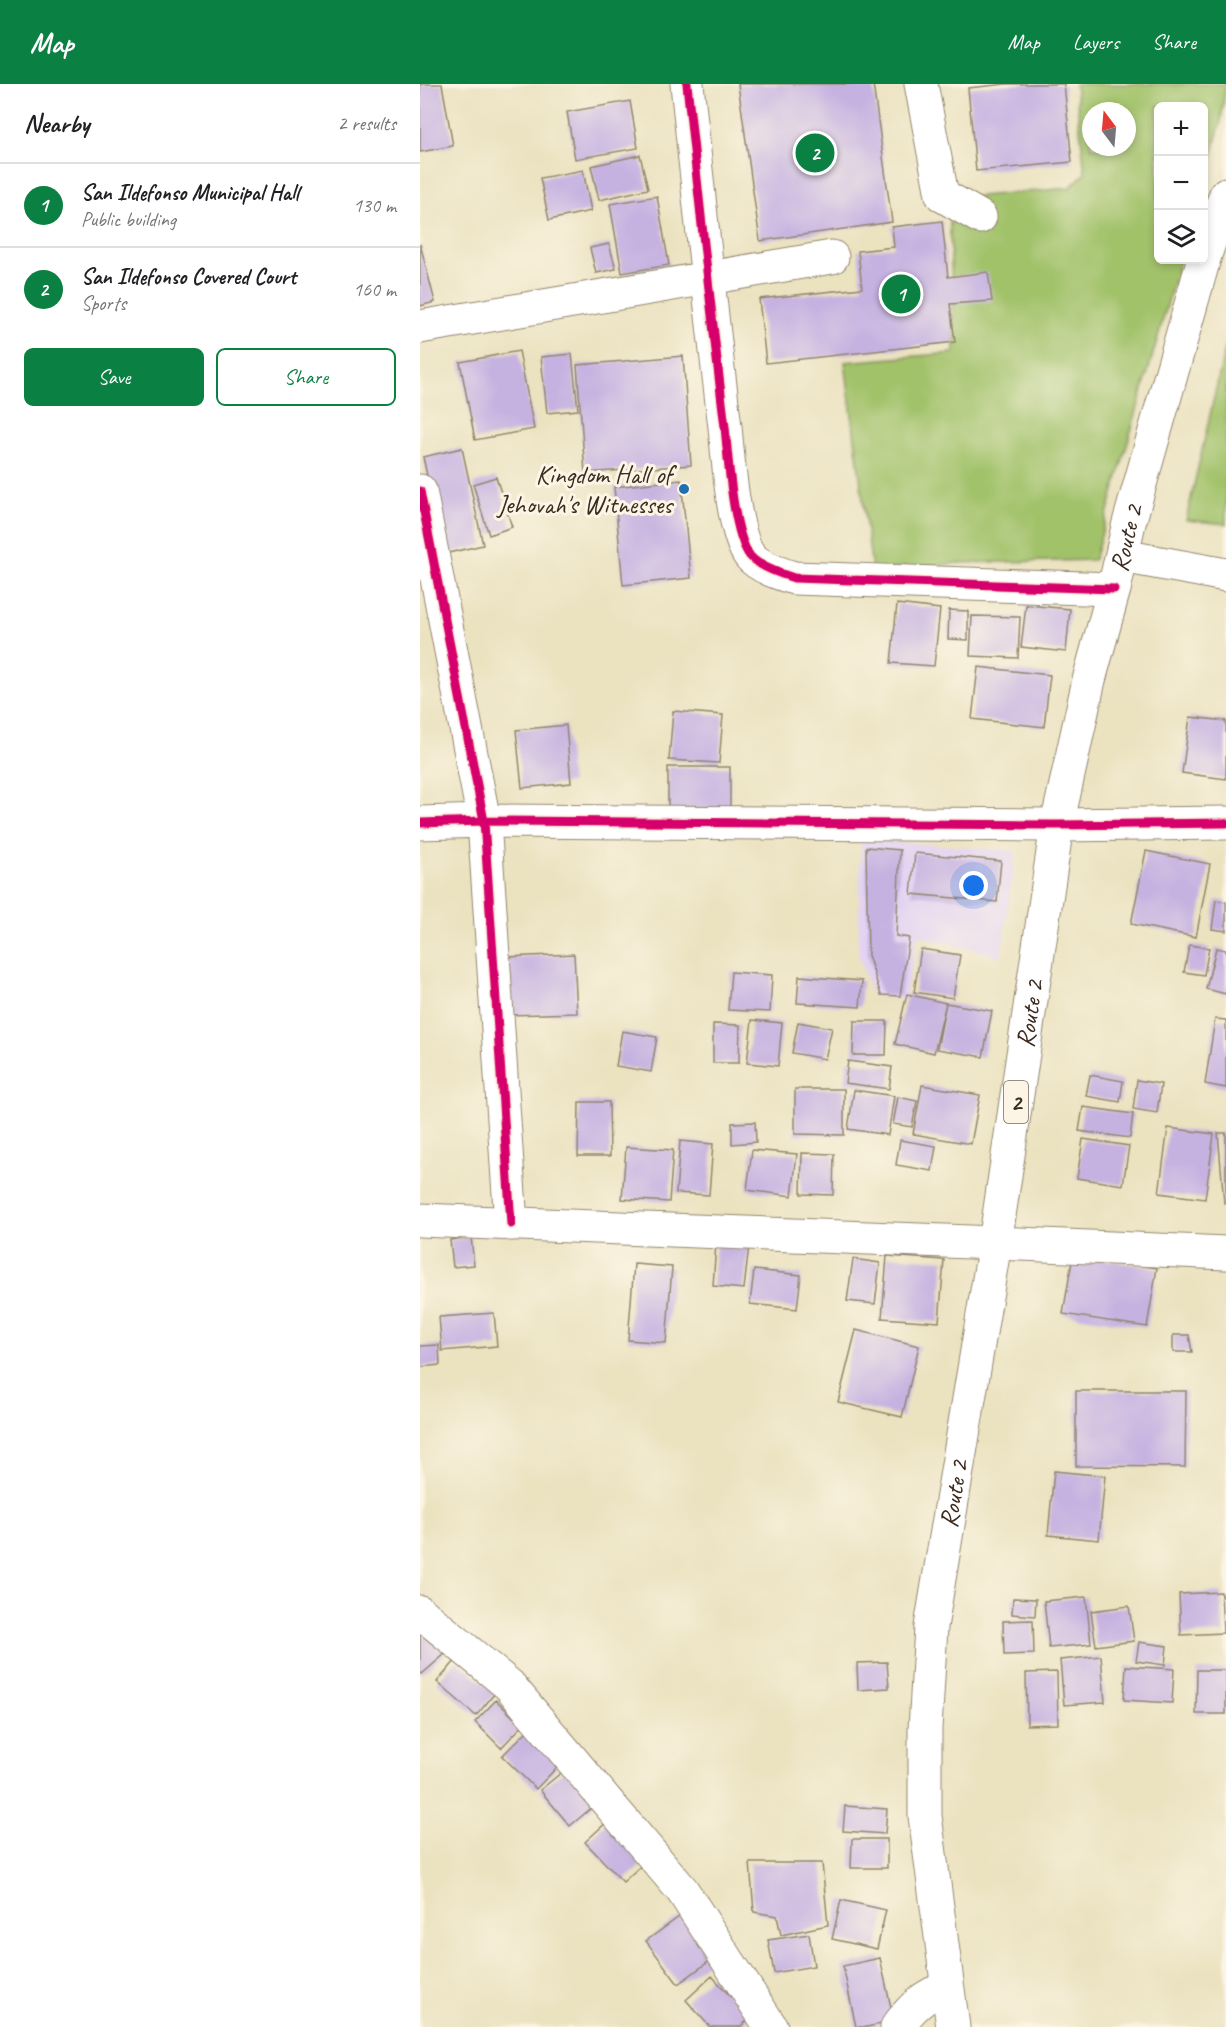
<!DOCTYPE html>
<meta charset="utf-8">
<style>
:root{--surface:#fff;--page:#f2f2f2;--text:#202124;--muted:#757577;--line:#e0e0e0;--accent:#0b8043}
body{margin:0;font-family:Caveat,sans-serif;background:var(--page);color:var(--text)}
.controls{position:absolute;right:18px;top:18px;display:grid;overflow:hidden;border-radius:9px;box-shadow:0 3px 9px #0003}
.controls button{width:54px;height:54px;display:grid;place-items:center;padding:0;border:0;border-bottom:2px solid var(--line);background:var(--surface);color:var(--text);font:30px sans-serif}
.compass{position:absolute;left:662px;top:18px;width:54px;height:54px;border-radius:50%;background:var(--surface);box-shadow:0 3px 9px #0003;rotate:344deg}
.you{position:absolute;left:554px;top:802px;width:21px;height:21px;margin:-15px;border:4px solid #fff;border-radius:50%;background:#1a73e8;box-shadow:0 0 0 9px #1a73e833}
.badge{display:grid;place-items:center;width:39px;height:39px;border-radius:50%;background:var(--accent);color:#fff;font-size:20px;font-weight:700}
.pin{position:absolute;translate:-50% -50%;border:3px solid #fff;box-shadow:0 2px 6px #0006}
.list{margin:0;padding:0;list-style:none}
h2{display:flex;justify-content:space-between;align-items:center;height:78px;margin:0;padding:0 24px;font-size:26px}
h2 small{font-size:20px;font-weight:400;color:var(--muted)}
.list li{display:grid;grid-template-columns:39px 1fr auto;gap:18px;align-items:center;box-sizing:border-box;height:84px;padding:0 24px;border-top:2px solid var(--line)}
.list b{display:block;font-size:22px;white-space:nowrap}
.list p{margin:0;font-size:20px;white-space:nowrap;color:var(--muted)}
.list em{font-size:20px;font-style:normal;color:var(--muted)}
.actions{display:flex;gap:12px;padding:18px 24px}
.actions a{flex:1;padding:14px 0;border:2px solid var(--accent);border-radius:9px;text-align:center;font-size:21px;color:var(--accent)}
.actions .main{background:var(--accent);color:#fff}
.icon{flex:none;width:33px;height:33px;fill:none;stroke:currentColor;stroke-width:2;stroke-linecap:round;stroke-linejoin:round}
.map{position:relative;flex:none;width:806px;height:1943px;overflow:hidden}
header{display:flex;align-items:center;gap:36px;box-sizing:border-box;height:84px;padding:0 30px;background:var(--accent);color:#fff}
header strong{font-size:28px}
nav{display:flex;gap:33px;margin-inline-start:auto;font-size:21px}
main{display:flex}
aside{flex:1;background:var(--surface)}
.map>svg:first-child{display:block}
</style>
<header>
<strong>Map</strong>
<nav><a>Map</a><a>Layers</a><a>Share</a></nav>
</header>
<main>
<aside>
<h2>Nearby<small>2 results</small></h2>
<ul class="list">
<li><span class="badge">1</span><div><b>San Ildefonso Municipal Hall</b><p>Public building</p></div><em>130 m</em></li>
<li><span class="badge">2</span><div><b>San Ildefonso Covered Court</b><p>Sports</p></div><em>160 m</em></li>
</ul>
<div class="actions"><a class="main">Save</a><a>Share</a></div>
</aside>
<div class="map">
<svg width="806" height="1943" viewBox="0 0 806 1943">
<rect width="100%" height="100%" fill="#fcf5e5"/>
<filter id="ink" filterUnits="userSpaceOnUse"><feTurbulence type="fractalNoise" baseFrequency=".0167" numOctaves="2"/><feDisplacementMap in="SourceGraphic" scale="12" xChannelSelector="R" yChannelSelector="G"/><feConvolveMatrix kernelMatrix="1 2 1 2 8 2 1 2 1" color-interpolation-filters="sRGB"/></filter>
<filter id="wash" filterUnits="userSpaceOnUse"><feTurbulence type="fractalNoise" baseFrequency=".008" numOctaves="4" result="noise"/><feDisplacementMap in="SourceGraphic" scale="24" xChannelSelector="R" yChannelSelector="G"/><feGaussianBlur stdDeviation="1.35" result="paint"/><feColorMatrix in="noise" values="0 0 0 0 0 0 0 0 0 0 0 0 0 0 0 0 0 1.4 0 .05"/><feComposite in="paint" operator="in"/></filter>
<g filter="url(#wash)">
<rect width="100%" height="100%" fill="#ebe2c0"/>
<path fill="#e3d3f2" d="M441,755l155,12 -15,106 -84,-22 -13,65 -32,-5 -14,-42z"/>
<path fill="#a2c26a" stroke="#6e7644" stroke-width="1.5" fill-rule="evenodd" d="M655,0h151l-5,37 -17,63v-78h-46v154h22l-86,300 -133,3 -89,7 -27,-208 109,-9 -5,-154 120,-11 16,-15zM671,27h36v36h-36z
M806,261v179l-40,-4z"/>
<g id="blocks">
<path fill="#c6b2e1" d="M0,0h22l11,62 -33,6z
M318,0h135l19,138 -132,19z
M587,0h57l8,78 -96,9 -8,-83z
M210,17l8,47 -63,11 -8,-47z
M220,71l8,34 -49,11 -8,-34z
M163,86l8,41 -42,9 -9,-42z
M237,112l12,69 -47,8 -12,-69z
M522,137l6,56 40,-5 4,29 -42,3 5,38 -189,21 -7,-64 103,-11 -4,-37 36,-4 -2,-20z
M0,160l15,58 -15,4z
M189,160l7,25 -20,4 -6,-25z
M99,267l15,78 -59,11 -15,-78z
M152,270l6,56 -31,3 -6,-56z
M263,272l8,109 -106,8 -8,-108z
M42,364l21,97 -39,9 -21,-97z
M76,393l16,50 -23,8 -16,-51z
M261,396l10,98 -68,7 -9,-98z
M477,520l43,5 -6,57 -43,-3z
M606,521l44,4 -4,43 -45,-5z
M529,526l19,1v29l-20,-1z
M552,532l48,1 -2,41 -48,-2z
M558,583l72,8 -6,52 -72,-8z
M253,627l50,4 -4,48 -50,-3z
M770,633l36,4v58l-44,-6z
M146,641l5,58 -49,5 -6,-58z
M248,683h62v48h-62z
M446,763l34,3 -4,86 13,2 -9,58 -19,-1 -13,-40z
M726,767l64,13 -14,73 -65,-13z
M495,769l86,8 -4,41 -86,-8z
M796,816l10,2v29l-14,-2z
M769,861l20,3 -5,27 -20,-3z
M796,864l10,2v44l-20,-5z
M501,865l39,6 -7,43 -39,-6z
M154,870l3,59 -68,2 -2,-58z
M311,888l41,3 -2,37 -42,-2z
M379,892l63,5 -2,26 -63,-4z
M487,910l39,9 -12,50 -39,-9z
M526,919l46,8 -9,46 -46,-8z
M795,935l11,1v68l-21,-4z
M332,936l30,3 -4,43 -31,-3z
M434,937h33l-1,34h-33z
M378,938l34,6 -7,31 -33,-6z
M293,940l27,1 -1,38h-26z
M202,947l35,6 -6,35 -35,-6z
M428,977l44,6 -3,22 -44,-6z
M670,991l33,6 -3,21 -34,-6z
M717,996l24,4 -4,29 -24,-4z
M502,1001l58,10 -9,49 -58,-10z
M375,1005h49v46l-49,-1z
M434,1006l40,6 -6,39 -40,-6z
M478,1013l19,4 -5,26 -19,-3z
M159,1018h30l1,54h-32z
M663,1023l50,7 -3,24 -51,-7z
M335,1038l1,20 -24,2v-21z
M748,1044l46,6 -9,65 -46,-6z
M798,1049h8v70h-2z
M663,1055l46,7 -6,39 -46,-7z
M480,1056l36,6 -4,25 -36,-6z
M260,1057l33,3 -4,51 -33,-2z
M206,1063l47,3 -4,52 -47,-3z
M332,1066l45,4 -5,42 -45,-6z
M382,1069l32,1 -1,41 -32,-1z
M51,1153l3,28 -21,2 -3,-27z
M296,1159l33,3 -5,43 -31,-3z
M653,1171l84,13 -10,59 -84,-13z
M467,1172l57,4 -5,62 -57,-4z
M433,1175l27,4 -5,41 -28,-3z
M214,1180l38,3 -6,76 -38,-3z
M334,1186l47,5 -4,34 -47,-5z
M74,1229l3,33 -55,5 -3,-34z
M436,1246l63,16 -17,71 -64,-15z
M753,1251h16l3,17h-19z
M19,1261l1,20 -20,2v-21z
M656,1307h110l-1,76 -109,-1z
M634,1387l51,5 -6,64 -51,-5z
M801,1508l2,41 -42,2 -2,-41z
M666,1513l5,47 -42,4 -5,-47z
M593,1514l23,1 -1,17 -23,-2z
M709,1522l5,35 -38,5 -5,-35z
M613,1536l1,34 -30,1 -1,-34z
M0,1549l26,20 -24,21 -2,-2z
M719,1558l28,4 -2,19 -29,-4z
M681,1572l4,46 -41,3 -4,-45z
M36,1576l39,33 -19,23 -39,-34z
M467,1578l2,26 -31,2 -1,-27z
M706,1582l48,3 -2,34 -48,-3z
M777,1586h29v44h-30z
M637,1588l1,52 -31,1 -1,-52z
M76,1616l26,26 -21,22 -26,-26z
M108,1646l34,32 -26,27 -34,-33z
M147,1684l29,36 -26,22 -30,-36z
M425,1722l42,3 -2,25 -42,-3z
M189,1736l38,40 -24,22 -38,-40z
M432,1755h35v29h-36z
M330,1779h72l6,62 -47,10 -4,-19 -23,-4z
M421,1816l45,10 -9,39 -45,-10z
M263,1830l32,43 -37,27 -32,-43z
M389,1850l5,32 -40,7 -6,-33z
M460,1874l14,63 -27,6h-11l-13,-61z
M292,1892l38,42 -10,9h-30l-24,-27z"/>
</g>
</g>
<g filter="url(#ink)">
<use href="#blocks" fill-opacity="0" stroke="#93866f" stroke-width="1.5"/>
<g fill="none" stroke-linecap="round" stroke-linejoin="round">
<defs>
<path id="minor" d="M267,0c12,115 24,229 38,343 3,30 8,107 25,129 9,11 31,18 44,22l320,11
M501,0l21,111 38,22
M0,243l412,-70
M0,407l64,330 27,403
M702,472l104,19
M0,739l64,-2 573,4 169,-2
M575,1159l231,10
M0,1528l89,73 100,119 73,86 89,137
M477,1943c16,-21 25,-30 50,-40"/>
<path id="major" d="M0,1136l575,23"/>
<g id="highway">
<path id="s1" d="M533,1943l-28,-211v-87l6,-102 64,-384 62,-418 32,-145 25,-91 15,-66 76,-268 21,-61"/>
</g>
</defs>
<use href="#minor" stroke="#93866f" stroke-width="35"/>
<use href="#major" stroke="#93866f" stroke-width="35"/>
<use href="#highway" stroke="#93866f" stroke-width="35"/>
<use href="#minor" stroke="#fff" stroke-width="33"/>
<use href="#major" stroke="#fff" stroke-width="33"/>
<use href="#highway" stroke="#fff" stroke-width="33"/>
<defs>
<path id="cycleway" d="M267,0c12,115 24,229 38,343 3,30 8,107 25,129 9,11 31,18 44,22l320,11
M0,407l64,330 27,403
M0,739l64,-2 573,4 169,-2"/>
</defs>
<use href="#cycleway" stroke="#fcf5e5" stroke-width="13"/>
<use href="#cycleway" stroke="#d6006c" stroke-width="9"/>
</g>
</g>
<circle fill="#1f6fb2" stroke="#fcf5e5" stroke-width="2" cx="264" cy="405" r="6"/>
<g text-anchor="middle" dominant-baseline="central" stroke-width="6" stroke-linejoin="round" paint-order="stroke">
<rect fill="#fcf5e5" stroke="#75675a" stroke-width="1.5" x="584" y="997" width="24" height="42" rx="4.5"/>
<g font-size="24" font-weight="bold" fill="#3b2a1e">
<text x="596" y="1018">2</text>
</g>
<g font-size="26" fill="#3b2a1e" stroke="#fcf5e5" text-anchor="end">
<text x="252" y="390">Kingdom Hall of<tspan x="252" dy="30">Jehovah's Witnesses</tspan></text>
</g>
<g font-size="26" fill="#3b2a1e" stroke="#fcf5e5">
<text stroke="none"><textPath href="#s1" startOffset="1509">Route 2</textPath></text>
<text stroke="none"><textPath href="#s1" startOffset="1023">Route 2</textPath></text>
<text stroke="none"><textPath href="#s1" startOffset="537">Route 2</textPath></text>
</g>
</g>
</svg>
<div class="controls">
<button>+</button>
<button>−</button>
<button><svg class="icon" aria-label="layers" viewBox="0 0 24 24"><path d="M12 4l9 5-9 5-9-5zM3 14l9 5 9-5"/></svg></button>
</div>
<svg class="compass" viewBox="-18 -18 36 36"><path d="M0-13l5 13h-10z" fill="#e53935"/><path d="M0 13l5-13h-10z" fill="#757577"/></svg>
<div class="you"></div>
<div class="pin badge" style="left:481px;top:210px">1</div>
<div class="pin badge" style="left:395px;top:69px">2</div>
</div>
</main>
